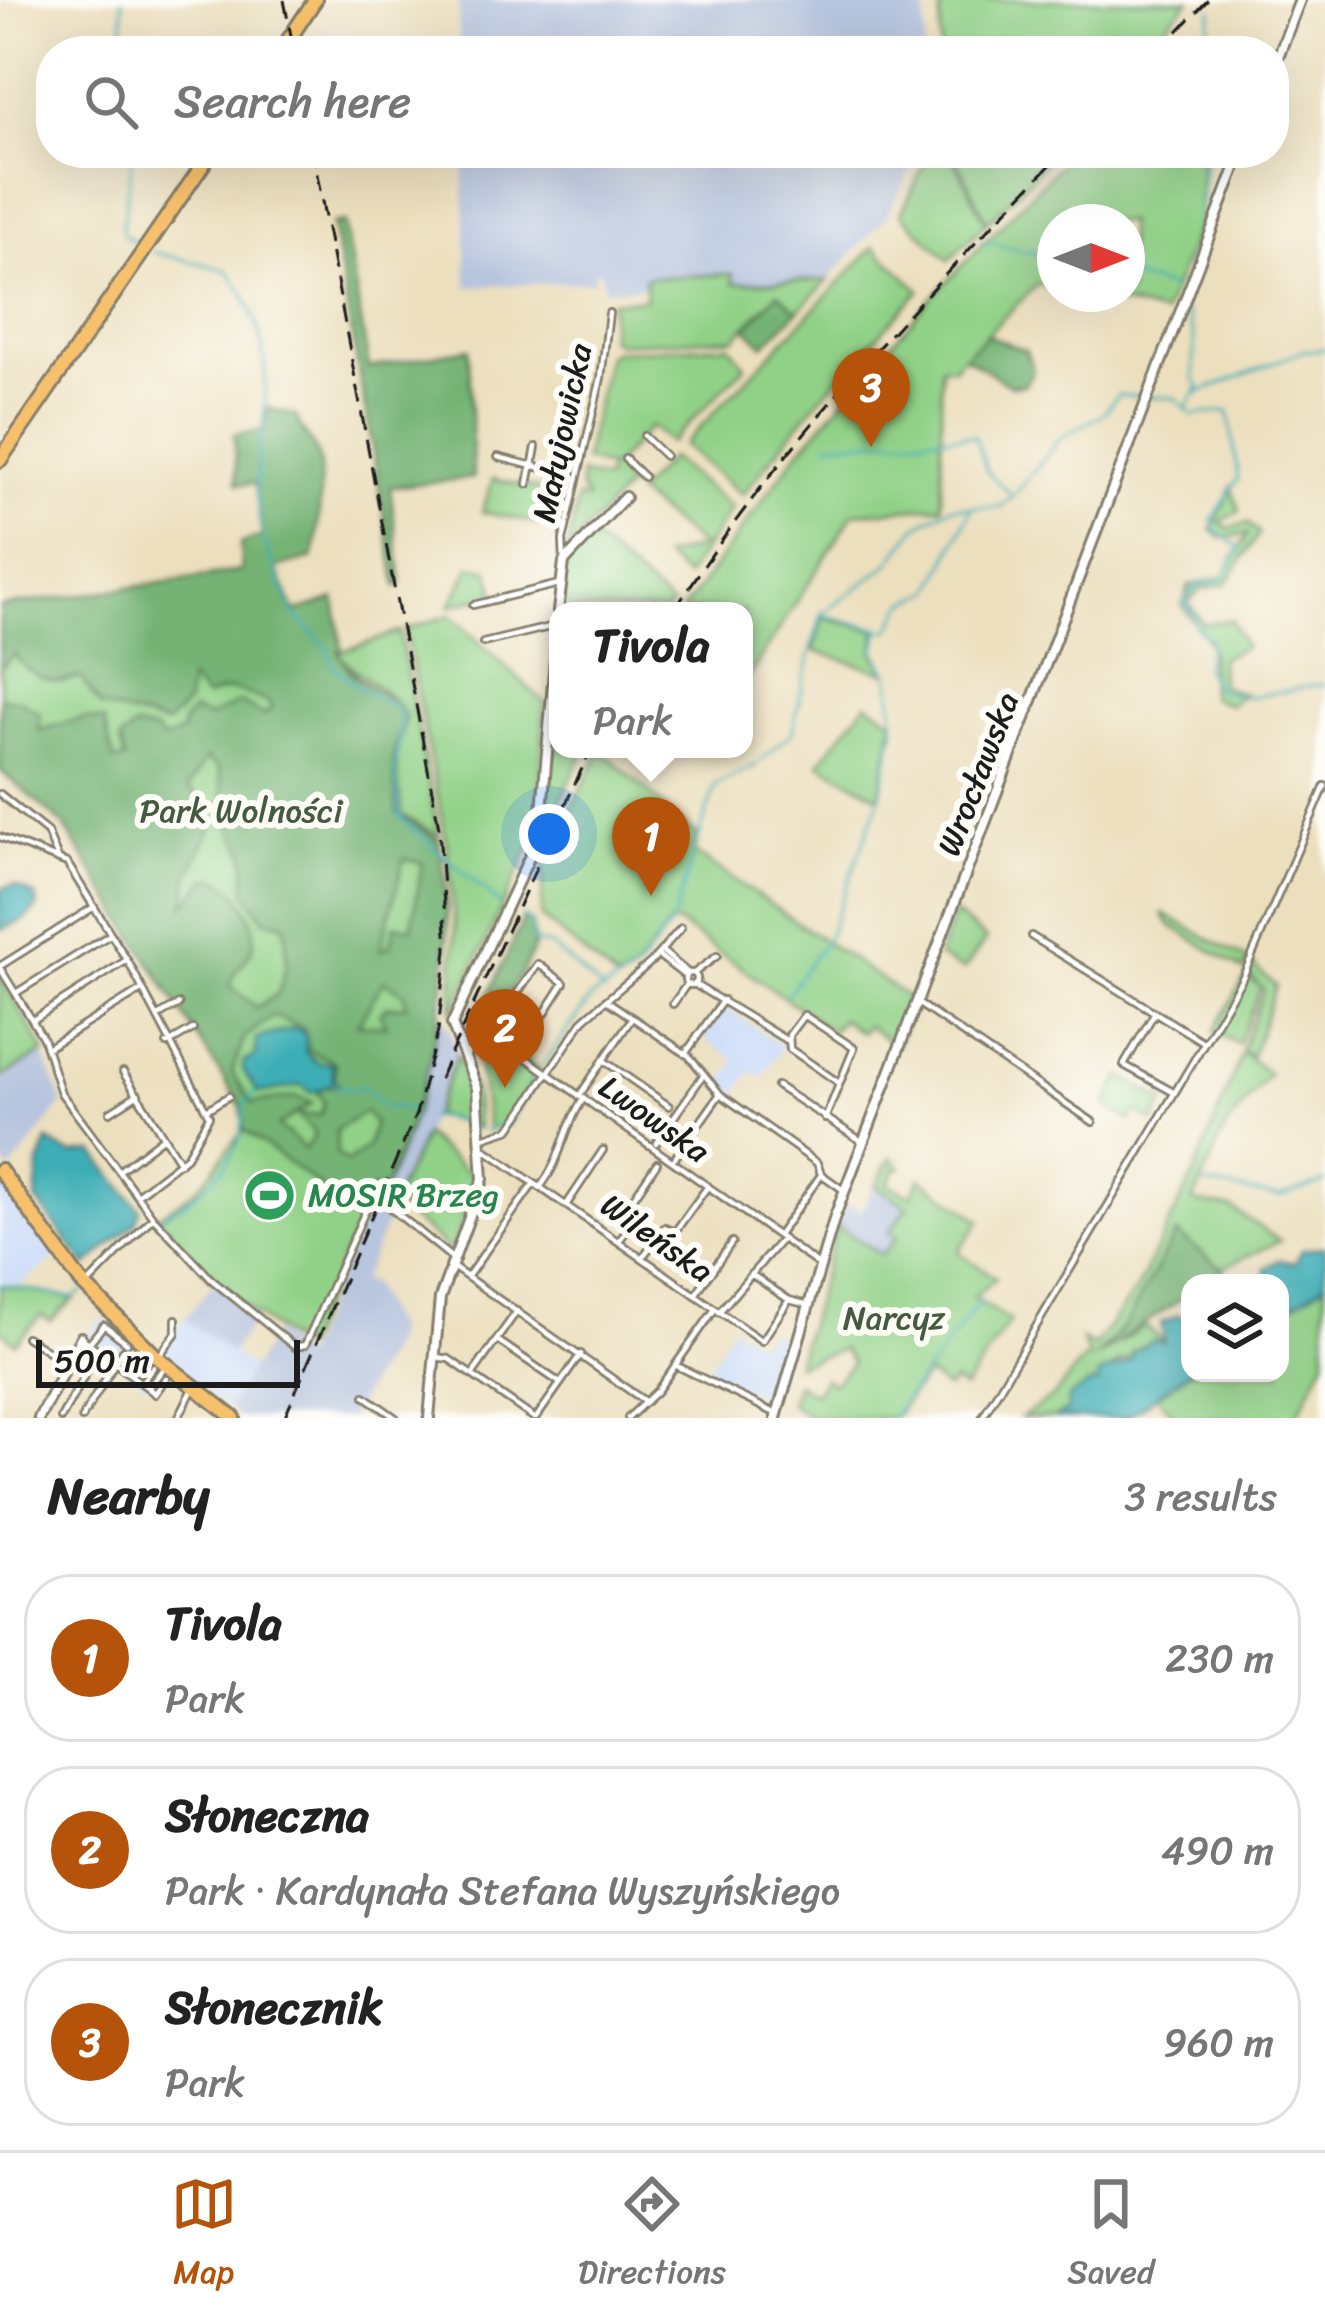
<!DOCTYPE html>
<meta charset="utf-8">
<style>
:root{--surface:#fff;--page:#f2f2f2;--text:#222;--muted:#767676;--line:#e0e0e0;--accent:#b45309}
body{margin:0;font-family:Sriracha,sans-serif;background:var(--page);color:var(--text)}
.controls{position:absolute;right:36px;bottom:36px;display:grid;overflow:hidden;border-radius:24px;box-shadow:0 12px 48px #0002}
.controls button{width:108px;height:108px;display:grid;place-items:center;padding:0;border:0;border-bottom:3px solid var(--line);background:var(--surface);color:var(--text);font:60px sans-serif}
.compass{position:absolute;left:1037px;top:204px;width:108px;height:108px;border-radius:50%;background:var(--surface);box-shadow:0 12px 48px #0002;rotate:90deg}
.scale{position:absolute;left:36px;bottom:30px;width:264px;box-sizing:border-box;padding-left:12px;border:6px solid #1c1c1c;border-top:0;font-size:33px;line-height:42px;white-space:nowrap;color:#1c1c1c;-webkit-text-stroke:9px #fdfcf7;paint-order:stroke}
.you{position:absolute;left:549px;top:834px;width:42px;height:42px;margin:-30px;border:9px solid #fff;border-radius:50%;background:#1a73e8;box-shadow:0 0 0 18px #1a73e833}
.badge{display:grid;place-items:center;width:78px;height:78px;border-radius:50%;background:var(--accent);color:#fff;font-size:39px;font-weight:700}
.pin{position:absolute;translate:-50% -99px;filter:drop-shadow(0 3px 6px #0008)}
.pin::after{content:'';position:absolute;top:63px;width:42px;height:36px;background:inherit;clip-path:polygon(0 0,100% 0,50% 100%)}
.popup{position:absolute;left:549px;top:602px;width:204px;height:156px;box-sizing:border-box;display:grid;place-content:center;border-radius:24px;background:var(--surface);filter:drop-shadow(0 3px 9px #0005);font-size:39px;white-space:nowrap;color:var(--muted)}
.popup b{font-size:45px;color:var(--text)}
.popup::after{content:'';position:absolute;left:50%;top:100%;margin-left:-24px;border:24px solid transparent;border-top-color:var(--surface)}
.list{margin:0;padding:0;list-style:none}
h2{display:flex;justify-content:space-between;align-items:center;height:156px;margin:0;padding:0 48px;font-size:51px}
h2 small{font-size:39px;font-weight:400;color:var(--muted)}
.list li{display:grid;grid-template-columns:78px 1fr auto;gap:36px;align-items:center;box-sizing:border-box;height:168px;margin:0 24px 24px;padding:0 24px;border:3px solid var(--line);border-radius:48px}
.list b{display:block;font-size:45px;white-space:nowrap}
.list p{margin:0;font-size:39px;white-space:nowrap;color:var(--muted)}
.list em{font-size:39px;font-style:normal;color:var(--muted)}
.icon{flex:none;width:66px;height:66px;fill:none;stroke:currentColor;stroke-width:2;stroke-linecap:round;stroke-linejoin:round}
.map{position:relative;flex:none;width:1325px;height:1418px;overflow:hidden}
.search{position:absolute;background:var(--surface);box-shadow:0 12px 48px #0002;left:36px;right:36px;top:36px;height:132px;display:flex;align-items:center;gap:30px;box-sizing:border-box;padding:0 42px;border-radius:48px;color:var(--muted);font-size:45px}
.sheet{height:732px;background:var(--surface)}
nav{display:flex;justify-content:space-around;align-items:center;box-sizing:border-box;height:168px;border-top:3px solid var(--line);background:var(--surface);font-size:33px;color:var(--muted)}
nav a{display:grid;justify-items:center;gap:6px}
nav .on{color:var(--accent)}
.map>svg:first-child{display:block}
</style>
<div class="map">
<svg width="1325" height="1418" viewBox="0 0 1325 1418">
<rect width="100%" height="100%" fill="#fdfcf7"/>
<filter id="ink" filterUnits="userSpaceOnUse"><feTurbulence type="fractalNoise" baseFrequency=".00833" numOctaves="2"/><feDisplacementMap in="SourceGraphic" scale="24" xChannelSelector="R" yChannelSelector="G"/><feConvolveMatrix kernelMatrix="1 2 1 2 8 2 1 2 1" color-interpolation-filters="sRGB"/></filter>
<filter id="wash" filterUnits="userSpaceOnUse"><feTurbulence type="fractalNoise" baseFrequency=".004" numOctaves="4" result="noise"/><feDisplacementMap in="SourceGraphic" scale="48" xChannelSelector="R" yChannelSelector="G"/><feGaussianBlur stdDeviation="2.7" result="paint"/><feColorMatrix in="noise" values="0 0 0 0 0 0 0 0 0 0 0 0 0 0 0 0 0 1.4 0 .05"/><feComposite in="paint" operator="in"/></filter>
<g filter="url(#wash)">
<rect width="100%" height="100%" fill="#ecdfbe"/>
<path fill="#cbdcf9" d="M723,1006l60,41 -21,31 -11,-6 -20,28 -13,-12 18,-27 -36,-25z
M0,1174l58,83 -38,28 -20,-3z
M101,1318l60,51 -14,17 -59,-48z
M184,1319l71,51 -28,38 -66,-51z
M732,1326l28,18 10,-13 18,12 -13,46 -9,9 -61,-25z"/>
<path fill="#b7c5de" d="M458,0h467v51h-466z
M463,153h456l-33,64 -58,63 -95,3 -1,-9 -86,4v9l-42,2 -3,-18 -7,1 1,9 -128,6z
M434,1017l12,5 12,32 -97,229h9l25,48 -4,16 -42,71h-110l-12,-10 47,-75 29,25 94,-213z
M43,1053l20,50 -53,68 -10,-14v-79z
M875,1186l33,21 -18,26 7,4 -16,18 -43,-30 8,-22 14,8z
M213,1284l43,34 -25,35 -47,-34z"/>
<path fill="#91d187" stroke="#567652" stroke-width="3" d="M941,0h249l-49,51h-201z
M930,153h21l35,70 -37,37 -48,-46z
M954,153h102l-69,69z
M1071,153h120l11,10 -4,63 -34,88 -85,-20h48v-72h-72v66l-17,-4 -85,83 -12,-1 1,140 -88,7 -110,171v-73h-62l114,-156 133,-155z
M874,247l46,43 -101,109 -77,96 -59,-50z
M733,274l1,9 94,-3 -30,31 -20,-18 -43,45 -119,5 -6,-5 1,-37 35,-2 -1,-21z
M730,345l15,21 -75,77 -19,-17 -38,41 17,17 -63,66 11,-52 9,1 -7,-11 1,-14 24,6 4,-13 -25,-6 23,-105 7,-5z
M670,458l62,50 -46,69 -23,-20 39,-10 -66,-54z
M493,479l75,17 -7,32 -79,-16z
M1231,488l9,23 -20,11 9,6 19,-5 11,11 -33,50 -24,5 -14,13 16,22 27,-4 14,27 -25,11 1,28 23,8 -15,11 -19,-8v-53l-28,-39 7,-19 34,-9 25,-43 -27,4 -9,-8z
M592,538l79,67 -4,6h-105l5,-48z
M471,566l18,4 7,24 -46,12z
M241,571l4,47 24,-2 30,50 100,-34 40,204 -37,-21 -6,-59 10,-40c-13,-24 -45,-37 -61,-56 12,26 44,31 58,57l-10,44 4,52 42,28c24,120 -7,245 -58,354l-8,-6 -70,158 -5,1 -86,-68 -55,-64c57,-33 50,-44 87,-86l-3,-24 -178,-282 -63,-54v-163z
M450,615l95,88 -8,129 -85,182 3,-84 -7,-80 -43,-220z
M823,618l54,12 -3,22 13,21 -73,-22z
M558,671v78h28l-40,80z
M867,703l27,17 -15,77 -60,-34z
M601,750l96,85 -4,17 220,149 -17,45 -29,-20 -6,7 -20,-14 -9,12 -153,-107 -9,-1 -35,48 -18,10 -76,-64 3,-53z
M1162,913l86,47 -5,10 -73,-45z
M954,914l32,25 -22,31 -26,-13z
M1251,963l25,23 -25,71 -9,-8 22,-59 -17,-17z
M1246,976l15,11 -23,57 -24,-12z
M0,977l45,75 -45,26z
M481,1039l37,14 21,16 -32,55 -19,6 -12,-87z
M1242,1053l27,21 -43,53 -33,75 38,6 49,33 -56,26 -19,-7 -29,-27 -50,90 -31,35 50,-32 20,16 -48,21 -19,21 -7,-1 -22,15 -1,12 -13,8h-34l33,-22 31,-38 5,1 -8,-19 13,6 42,-58 56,-111z
M457,1056l17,32 3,39 -44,-12z
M1121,1076l44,25 -11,21 -18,-10 -6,9 -24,-16z
M424,1135l55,47 -29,69 -58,-49z
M891,1157l10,11 -6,1 -7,16 24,10 8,-17 61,42 -23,32 38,26 -23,20 37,23 -46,68 -11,-7 -6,7 -20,-15 -34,44h-82l-21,-15 7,-20 17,11 11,-16 8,6 19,-21 -10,-14 -46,16 41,-139 44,29 16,-17 -8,-6 19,-25 -32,-21z
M1325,1284v76l-29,58h-118l-21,-22 33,-25 90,2v-60z
M0,1285l74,14 -24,22 -9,-6 -26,28 -15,-14z"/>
<path fill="#74b374" stroke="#486848" stroke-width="3" fill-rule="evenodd" d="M344,222l25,146 100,-20 4,130 -83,9 12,96 -5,3 -65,-362z
M778,293l20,18 -34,34 -18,-17z
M987,335l39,16 7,20 -9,14 -13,1 -47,-30z
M268,408l28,8c5,18 18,25 23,43 4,14 -1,85 -6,99l-37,10 19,44 40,-13 7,50 -4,2 14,24 44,28 7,14 -10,44 4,52 42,28c24,120 -7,245 -58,354l-8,-6 -12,28 -117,-87 -3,-24 -178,-282 -63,-54v-72l20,2 20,14 -1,16 45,-12 20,3 10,40 11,-1 -5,-20 14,-12 21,3 8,9 19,-7v-10l11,-12 16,6 31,-15 24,13 7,-6 -1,-6c-28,-9 -35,-21 -64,-6l-17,-17 -2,24 -21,20 -65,-17 -21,-30c-27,11 -51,-1 -66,-23l-14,14v-61l242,-36 -2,-27 22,-8 -7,-52h-18l-3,-49 30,-5zM206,759l13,10 8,50 18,33 1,40 19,28 20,4 2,39 -9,31 -22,13 -26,-21c2,-16 13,-20 20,-33 13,-27 -9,-64 -34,-75l-9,1 -22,26 5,-32 21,-44 -3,-25 -20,-16zM404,859l18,4 -10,64 -17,-2 -4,20 -10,4zM384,981l20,12 2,13h-19l-7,8 6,12 -28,-2zM273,1016l31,13 4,21 27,13v17l6,6h-16l-8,6 7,10 -3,13h-23l17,19 -10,15 -27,-23 34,-23 -15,-6 -45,6 -20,-31 13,-35zM365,1112l9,11 -7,24 -20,15 -10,-8 -1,-24z
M524,918l8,5 2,24 -10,22 -43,64 -8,-4z
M1176,1233l49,38 -19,12h-16v10l-88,59 24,-29z"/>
<path fill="#3daeb6" stroke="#2c6569" stroke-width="3" d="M13,885l23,11 2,10 -12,13 -26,11v-41z
M297,1028l9,7v18l12,10 15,1v19l-22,10 -8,-8 -45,8 -15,-23 1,-8 12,-6v-18z
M48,1141l23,13 23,-2 46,57 -5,15 -49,42 -50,-66 3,-37z
M1325,1247v37l-45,29v-30h-20l7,-5 -2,-10 14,-8 16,3 7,-13z
M1179,1315l11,10v46l-64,47h-71l12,-8 1,-12 23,-15 7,1v-9l33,-14 1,-9 22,-12 10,2 -3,-19z"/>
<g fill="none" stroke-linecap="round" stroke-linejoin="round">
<path stroke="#3daeb6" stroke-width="3" d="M122,0l3,51
M1206,51l6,-41
M122,229l11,-76
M123,234l17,12
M981,241l74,17
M153,252l74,18c43,52 43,114 33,176
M1127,276l46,12
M1184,287l14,-57 6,-74
M1177,306l6,-16
M1186,311l8,26v43l6,6 -13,21
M1198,393l105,-42 22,-2
M955,436h20l12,36 26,24
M828,443l124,-7
M259,451c-5,38 -2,79 14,113
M1017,492l43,-54 42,-23 16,-20 57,3 18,17 36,-4 9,68 -26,41 5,12 24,16 -19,31 -26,7 -13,17 12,12 1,13 15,12 -6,27 12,23 32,7 76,-13
M275,568l19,46 32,32 8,21 26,22 43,22 -8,59 5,47
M823,615l66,16 16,-28 27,-12 40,-84
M879,631l-4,19 13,23
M811,650l11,-36 66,-49 28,-38 34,-20h50l14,-11
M762,760l30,-27 18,-79
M880,798l15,-70 -5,-53
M401,818l101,88
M698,840l17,-54 43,-22
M522,917l9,5 4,21 16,3 53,46
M674,917l23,-74
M827,939l52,-138
M649,953l24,-32
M811,960l14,-18
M799,977l10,-14
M786,997l11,-17
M543,1065l49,-68 43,-25 12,-16
M332,1083l21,8 9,-5 22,20 29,5
M429,1116l28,4 19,10
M485,1131l23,-7 31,-53
M1203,1184l77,13 45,-15
M158,1218c45,-24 89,-58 85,-113l13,-13
M0,1284l72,14 12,-7
M891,1418l90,-118"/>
</g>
</g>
<g filter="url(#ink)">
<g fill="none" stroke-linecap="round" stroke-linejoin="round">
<defs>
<path id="minor" d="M644,436l21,20
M498,457l31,8
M625,459l19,18
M533,463l3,-16
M533,463l2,3 -4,2 -2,-3z
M535,466l42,13
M528,484l3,-16
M564,562l-1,-22 38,-162 8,-65
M473,605l86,-21
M483,643l75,-18
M0,794l47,38 11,26
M0,837l67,26 63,102 79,151 -23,41 -49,38
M1031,936l172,106
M662,951l26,22
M658,955l27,21
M0,966l94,-59
M0,968l43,70 18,55 92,124 59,63 83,67 10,-2 68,-151 79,64
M685 979a6 6 0 1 1 12 0a6 6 0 1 1-12 0Z
M694,973l23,-17
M694,984l92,56
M16,993l95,-59
M606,1000l83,56 31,38 97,69 4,11 21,15
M916,1002l177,120
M673,1004l14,-20
M1155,1012l-31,53 49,27
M158,1016l21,-12
M33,1020l94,-60
M485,1038l53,-74 26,19 -45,70
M167,1044l26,-15
M47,1048l96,-59
M685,1054l38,-54
M465,1059l12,-22 42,16 300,212
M603,1060l66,46
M123,1072l57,91
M777,1086l86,56
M579,1096l53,-78
M206,1110l23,-14
M110,1112l28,-18
M825,1119l29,-71 -50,-33 -15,20 1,14 49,34
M483,1138l27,-9 74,-110 67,-57 30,-34
M656,1143l48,-69
M483,1148l279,193 27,-41
M675,1158l45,-64
M119,1171l43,-33
M541,1186c21,-27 22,-57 41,-85
M567,1204l36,-54
M633,1223l22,16
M779,1234l42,-59
M619,1241l22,-30 -11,-8 27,-40
M642,1258l23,-31 9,6 34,-47
M454,1268l192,134
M751,1274l38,26 20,5
M468,1276l66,-93
M86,1286l67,-69
M695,1295l37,-53
M719,1312l62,-72
M26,1337l41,26
M81,1337l67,51
M497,1340l63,43
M89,1343l15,-18 23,18
M159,1356l17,-23v-14
M436,1357l13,2 85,59
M675,1365l102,49
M472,1375l45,-64
M141,1383l12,-16
M148,1388l7,6 11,-16
M148,1388l15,-19
M365,1396l31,22
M61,1418l37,-67
M82,1418l41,-68 5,4
M178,1418l16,-31
M536,1418l45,-64
M628,1418l29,-27 58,-82
M982,1418l260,-439 83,-193"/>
<path id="tertiary" d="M1274,67l26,-67
M558,611l6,-49 61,-65
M39,1418l42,-81
M429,1418l11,-120 43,-119 -6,-91 -25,-64 88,-190 18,-210
M776,1418l59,-202 406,-1063"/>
<path id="primary" d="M281,51l34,-51
M0,460l211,-307
M0,1170l81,112 76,75 77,61"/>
</defs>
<use href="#minor" stroke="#847e6d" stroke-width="10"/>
<use href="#tertiary" stroke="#847e6d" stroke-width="14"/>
<use href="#primary" stroke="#847e6d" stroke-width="18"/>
<use href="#minor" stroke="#fff" stroke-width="4.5"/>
<use href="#tertiary" stroke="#fff" stroke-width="8"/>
<use href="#primary" stroke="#f7c06c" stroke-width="12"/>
<path stroke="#1c1c1c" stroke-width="3" stroke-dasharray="18 9" stroke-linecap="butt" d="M284,0l10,51
M1159,51l49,-51
M674,611c109,-171 248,-313 388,-458
M439,1079l152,-330
M284,1418l132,-304 22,-83 9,-82 -8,-121 -126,-675"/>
</g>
</g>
<defs>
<symbol id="stadium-disc" viewBox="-11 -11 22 22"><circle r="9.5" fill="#2e9e5b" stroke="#fdfcf7"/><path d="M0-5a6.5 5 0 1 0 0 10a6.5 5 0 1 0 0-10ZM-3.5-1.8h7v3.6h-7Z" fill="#fff"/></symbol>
</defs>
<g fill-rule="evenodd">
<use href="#stadium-disc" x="240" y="1166" width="59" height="59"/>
</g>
<g text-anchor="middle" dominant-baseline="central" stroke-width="12" stroke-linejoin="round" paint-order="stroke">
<g font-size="33" fill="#1c1c1c" stroke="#fdfcf7">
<text transform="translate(562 433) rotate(-78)">Małujowicka</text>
<text transform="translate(978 774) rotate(-69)">Wrocławska</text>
<text transform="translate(654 1119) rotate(35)">Lwowska</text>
<text transform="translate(657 1238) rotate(35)">Wileńska</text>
</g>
<g font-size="33" fill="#455b41" stroke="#fdfcf7">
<text x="241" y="811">Park Wolności</text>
<text x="894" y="1318">Narcyz</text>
</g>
<g font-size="33" fill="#27864d" stroke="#fdfcf7" text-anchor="start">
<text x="308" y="1195">MOSIR Brzeg</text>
</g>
</g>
</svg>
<div class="controls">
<button><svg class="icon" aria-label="layers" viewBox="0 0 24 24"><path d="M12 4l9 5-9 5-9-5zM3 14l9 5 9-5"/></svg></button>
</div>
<svg class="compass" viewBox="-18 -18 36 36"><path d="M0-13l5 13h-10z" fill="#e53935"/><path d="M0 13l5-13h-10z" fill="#767676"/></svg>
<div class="scale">500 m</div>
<div class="you"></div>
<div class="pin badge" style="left:651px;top:896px">1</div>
<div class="popup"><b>Tivola</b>Park</div>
<div class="pin badge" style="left:505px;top:1088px">2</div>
<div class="pin badge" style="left:871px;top:447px">3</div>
<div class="search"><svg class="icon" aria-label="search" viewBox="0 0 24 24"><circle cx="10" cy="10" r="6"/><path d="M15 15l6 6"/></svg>Search here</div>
</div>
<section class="sheet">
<h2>Nearby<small>3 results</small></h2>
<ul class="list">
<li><span class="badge">1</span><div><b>Tivola</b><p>Park</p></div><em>230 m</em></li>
<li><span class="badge">2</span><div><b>Słoneczna</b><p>Park · Kardynała Stefana Wyszyńskiego</p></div><em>490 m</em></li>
<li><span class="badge">3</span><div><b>Słonecznik</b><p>Park</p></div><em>960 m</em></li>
</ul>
</section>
<nav>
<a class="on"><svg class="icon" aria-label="map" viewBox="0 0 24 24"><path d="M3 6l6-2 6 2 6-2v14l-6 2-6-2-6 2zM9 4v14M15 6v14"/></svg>Map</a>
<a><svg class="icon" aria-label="directions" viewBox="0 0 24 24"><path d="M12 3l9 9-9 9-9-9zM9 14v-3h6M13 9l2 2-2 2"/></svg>Directions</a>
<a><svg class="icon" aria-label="saved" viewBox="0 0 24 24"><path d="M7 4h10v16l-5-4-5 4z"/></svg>Saved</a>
</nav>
